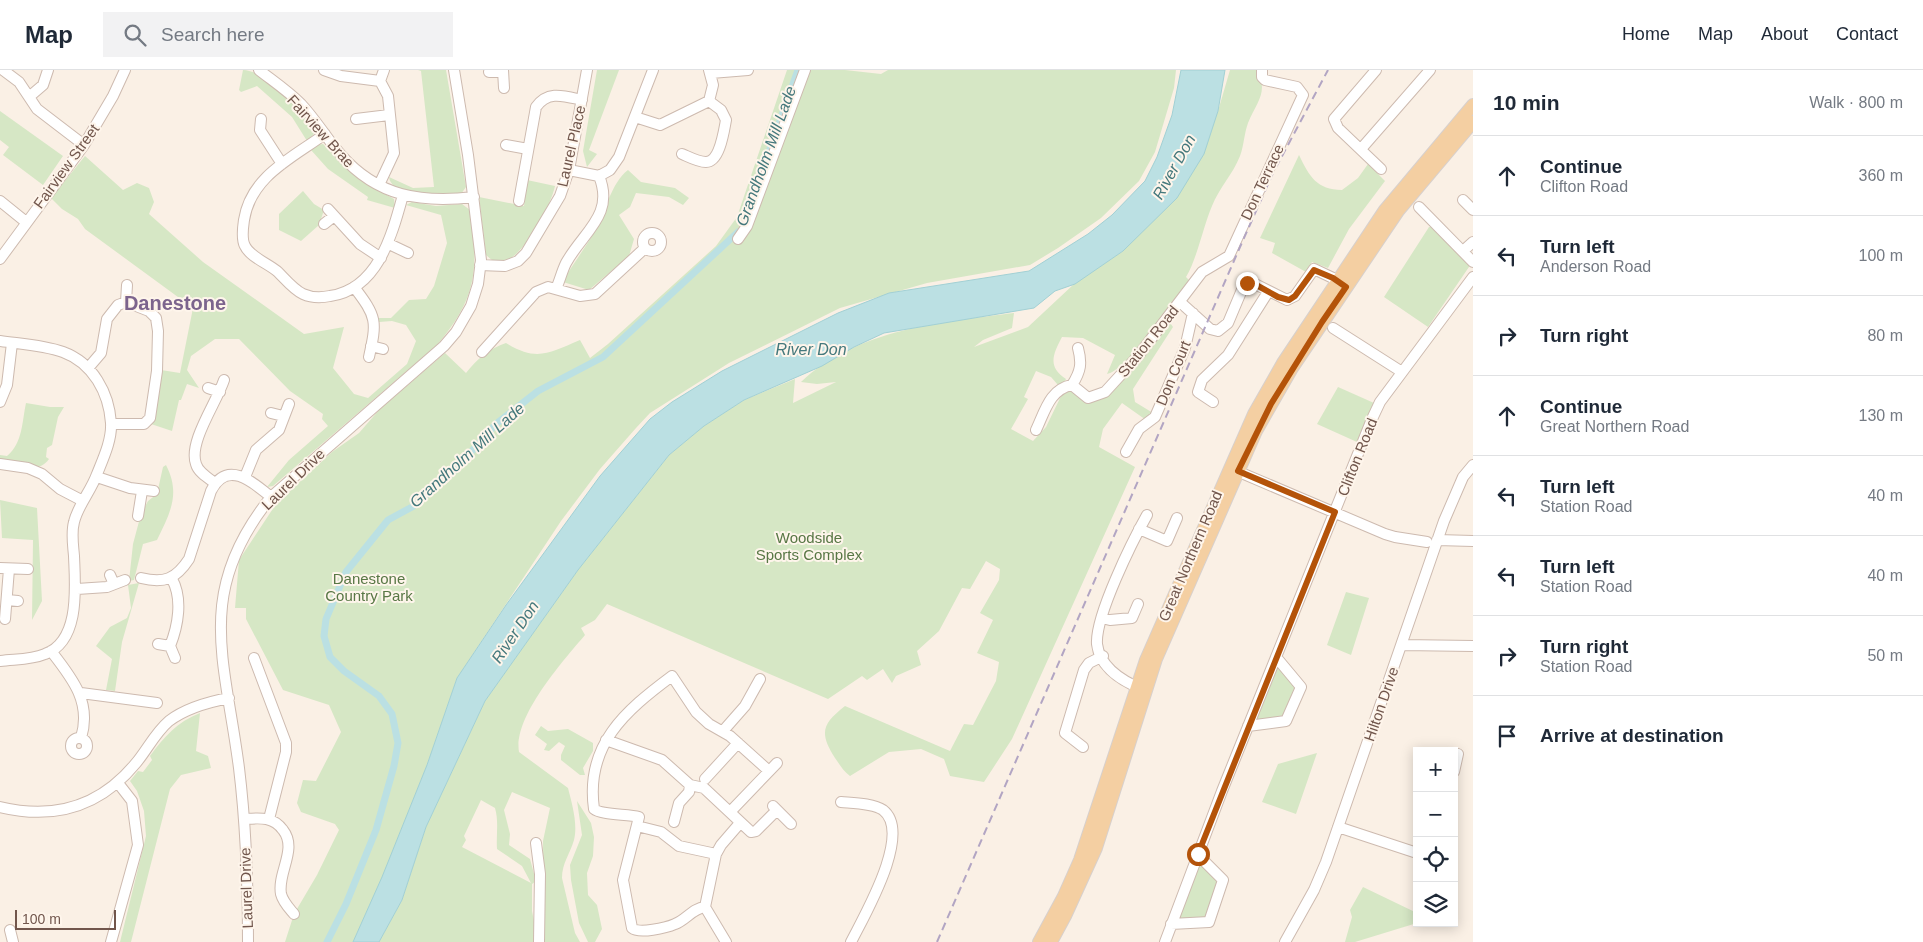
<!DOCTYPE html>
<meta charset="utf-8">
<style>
:root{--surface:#fff;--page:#f2f2f3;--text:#1f2937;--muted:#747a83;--line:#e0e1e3}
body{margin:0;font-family:Arial,sans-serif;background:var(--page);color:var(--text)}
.controls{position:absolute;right:15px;bottom:15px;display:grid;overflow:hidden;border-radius:0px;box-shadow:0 2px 12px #0003}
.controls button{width:45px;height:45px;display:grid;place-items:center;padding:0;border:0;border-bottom:1px solid var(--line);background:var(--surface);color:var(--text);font:25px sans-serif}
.scale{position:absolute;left:15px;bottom:12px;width:101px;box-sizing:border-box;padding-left:5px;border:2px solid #71564c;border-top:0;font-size:14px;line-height:18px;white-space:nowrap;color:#71564c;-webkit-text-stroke:4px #fef5eb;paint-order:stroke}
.stop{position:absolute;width:15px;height:15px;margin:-11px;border:4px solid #b45309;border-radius:50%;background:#fff}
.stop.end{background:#b45309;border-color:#fff;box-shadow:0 1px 5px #0008}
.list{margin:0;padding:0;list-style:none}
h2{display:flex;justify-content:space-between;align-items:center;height:65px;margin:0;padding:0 20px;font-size:21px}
h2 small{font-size:16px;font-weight:400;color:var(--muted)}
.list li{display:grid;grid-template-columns:32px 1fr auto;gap:15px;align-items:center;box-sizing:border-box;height:80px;padding:0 20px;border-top:1px solid var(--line)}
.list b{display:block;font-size:19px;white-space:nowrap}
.list p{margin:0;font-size:16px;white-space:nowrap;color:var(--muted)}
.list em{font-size:16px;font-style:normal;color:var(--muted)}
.icon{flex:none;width:28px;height:28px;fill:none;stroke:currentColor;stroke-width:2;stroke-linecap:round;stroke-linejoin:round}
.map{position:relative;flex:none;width:1473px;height:872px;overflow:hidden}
header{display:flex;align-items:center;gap:30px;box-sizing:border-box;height:70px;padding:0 25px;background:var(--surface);border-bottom:1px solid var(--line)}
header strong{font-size:24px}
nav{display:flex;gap:28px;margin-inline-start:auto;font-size:18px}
.search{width:350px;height:45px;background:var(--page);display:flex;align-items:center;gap:12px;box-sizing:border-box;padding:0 18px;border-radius:0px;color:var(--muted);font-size:19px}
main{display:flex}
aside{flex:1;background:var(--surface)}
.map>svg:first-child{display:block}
</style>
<header>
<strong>Map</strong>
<div class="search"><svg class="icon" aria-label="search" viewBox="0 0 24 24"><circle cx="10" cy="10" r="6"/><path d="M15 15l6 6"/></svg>Search here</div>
<nav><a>Home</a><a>Map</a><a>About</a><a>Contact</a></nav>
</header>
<main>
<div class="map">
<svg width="1473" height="872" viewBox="0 0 1473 872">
<rect width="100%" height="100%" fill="#faf0e5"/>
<path fill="#d6e7c5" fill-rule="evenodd" d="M243,0c22,0 58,41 71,59v5l-7,7 -15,-24 -35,-31 -16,6 -2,-2z
M418,0h28l20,117 -5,7c-16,1 -70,4 -72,-17l24,11 21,-1 -13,-116z
M597,0h22l-30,80 8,4 -10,13 -4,-16z
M787,0h58l36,4 7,-4h288l-2,18 -19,64 -16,29 -38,37 -43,30 -28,17 -103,18 -87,25 -111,55 -79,50 -14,15 -36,41 -39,52 -104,157 -30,87 -45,113 -29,64h-68l9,-28 23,-39 22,-45 -4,-6 -34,-12 -4,-9 6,-23 13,1 25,-49 -12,-27 -46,-15 -37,-71v-11h-11l4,-48 37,-56 56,-52 27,-19 20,-23 66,-57 21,20c10,-13 24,-25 40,-30 31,19 43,10 74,-3l10,18 18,-14 108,-98 21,-29z
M1230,0h28c10,24 -1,31 -10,53 -4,11 -4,22 -8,33 -7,18 -21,32 -28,50 -9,21 -15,53 -26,71l3,3c-6,8 -9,16 -15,24 -10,15 -50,67 -67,70l8,-19 -32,-17 -21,-1c-9,17 -15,30 4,42l-2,4 -6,2 -7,-8 -15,-6 -12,26 4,2 -17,30 22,12 13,-14 17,-35 11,-3 18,13c28,-10 59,-57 76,-82l5,7 -40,62 2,13 18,11 -7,7 -24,-17 -19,26 -4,18 36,20 -123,272 -28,43 -34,-6 -6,-17 -23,-10 -32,3 -39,24c-7,-5 -10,-11 -15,-18 -16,-25 -13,-34 10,-52l105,45 14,-27 9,1 23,-44 3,-19 -22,-9 16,-33 -13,-7 19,-33 1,-11 -14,-8 -16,28 -8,-1 -23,43 -22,20 4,14 -25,11 -4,7 -9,-14 -16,11 -5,-4 -34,23 -221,-95 -12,16 -14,8 4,7c-22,26 -72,82 -66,117l49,36c4,16 10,36 6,52 -4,14 -12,23 -12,38l13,55 5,9h-201l23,-42 24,-73 59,-126 93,-131 91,-115 35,-29 40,-26 51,-21 -2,24 43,-21 -19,2 -16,-2c57,-53 140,-60 213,-69l-2,15 -29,12 -9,7 54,-20 46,-43 49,-33 95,-140zM512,722l38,16 -7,33 1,95h-7l-5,-25v-27l4,-3 -6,-22 -21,-14 1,-11 -6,-24zM481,730l14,8c4,14 1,27 2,41l25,17 9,17 -69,-36 4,-7 -2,-4z
M0,41l63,45 -20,29 -40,-30 6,-8 -9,-7z
M323,74l21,22 19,16 31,17 1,9 -28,-8 1,-3 -40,-28 -17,-19 6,-5z
M1299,85c10,21 18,35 43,35l16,-12 10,-14 17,17 -36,48 -21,39 -16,-6 -6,10 -34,-19 3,-10 -15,-5z
M85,86l38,34 14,-7 12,5 5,14 -5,12 54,48 101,72 40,-7 -11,41 21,26 14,4 39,-34 9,-23 -10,-16 -14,-4 -13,1 -1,-4h13l18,-18 17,-1 8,-13 13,-43 -6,-28 -35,-10 6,-3 24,4 26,-2 8,6c9,59 7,88 -33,135l-164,141 -6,1 22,-27 39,-34 -6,-7 1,-5 -33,-23 -51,-52h-24l-24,17 -4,14 12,18 -12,-4 -6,16h-2l-7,31 -21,-7 10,-54 19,3 13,-65 -108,-79 -7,-10 -16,-10 -11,-11z
M628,100l13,12 34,6 14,10 -6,7 -14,-8 -33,-4 -6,14 -11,8 15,24 -5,17 -40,34 -26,-8c9,-18 23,-34 32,-52 11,-19 16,-47 33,-60z
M527,110l28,6c-4,19 -25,56 -40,69 -7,6 -14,6 -22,6l-7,-6 -7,-58 45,9z
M303,121l11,13 10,6 -5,15 -18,16 -22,-11v-16z
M1429,157h6l36,37 -43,63 -44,-30z
M1338,317l36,16 -17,39 -40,-18z
M26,333l24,4h14l-6,10 -6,28 -5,3 -1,9 3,2c-11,16 -32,5 -49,2v-6l7,1c16,-13 15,-35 19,-53z
M166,395c15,29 4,48 -9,75l-14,4 -9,36 -5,1 4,-37 8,-30 7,-13 9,-7 6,-27z
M0,430l37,8 5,93 -10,19 1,-80 -31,-2z
M139,513l-17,59 -7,49 -9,-1 6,-31 -16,-13 14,-19 17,-9 4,-10 -3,-23z
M1346,522l23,6 -18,57 -24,-10z
M1276,587l23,25 -10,35 -41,9z
M200,643l-4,38 12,5 3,12 -30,7 -11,14 -39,153h-11l26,-106 -2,-25 -7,-20 -7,-10 8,-10 5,1 9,-12 -2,-4c14,-19 27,-34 50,-43z
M541,656l7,5 20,-2 25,14v8l-10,17 2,7h-5l-19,-15v-5l4,-9 -6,-4 -10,9 -5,-1 3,-6 -12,-9z
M1317,683l-21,61 -34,-12 16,-38z
M577,731l14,22 3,14 -1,19 -6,17 1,22 9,10 5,24 -7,13h-7l-9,-19 -8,-43 -1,-15 12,-30z
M1198,785l23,22 -10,42 -40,5z
M1363,817l54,26v10l-62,19h-10l7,-25 -2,-7z"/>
<path fill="#bbe0e3" stroke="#a2d0d4" d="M1181,0h44l-7,41 -14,43 -27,44 -54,53 -48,33 -20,7 -21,17 -150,25 -30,14 -32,19 -78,34 -40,26 -35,29 -91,115 -93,131 -59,126 -24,73 -23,42h-26l29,-65 45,-112 30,-87 49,-73 94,-129 50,-57 22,-17 50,-31 116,-58 51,-20 140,-22 59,-37 24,-19 33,-34 12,-24 15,-42z"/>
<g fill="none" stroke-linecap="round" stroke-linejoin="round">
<path stroke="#bbe0e3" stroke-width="7" d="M763,99l35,-99
M327,872l19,-38 30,-74 18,-64 4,-23 -6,-29 -13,-18 -35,-25 -14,-14 -6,-21 2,-17 20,-47 42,-52 24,-13 42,-36 42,-47 42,-33 65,-34 135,-125"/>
<defs>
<path id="minor" d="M3,0l16,12 18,27 47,36
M259,0c14,11 29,21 42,34 15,16 26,35 40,51 37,42 80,48 133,42
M324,0l17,6 39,5
M503,0l1,18
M1376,0l-42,49 4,9 43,41
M489,2h14
M711,3l37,-3
M29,27l14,-12 5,-15
M635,47l25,8 49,-24 4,-16 -4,-15
M261,49l-1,11 22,34
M356,49l33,-4
M325,64c-33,24 -74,42 -81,86 -1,7 -3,19 1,26 5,11 24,18 33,26 7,7 16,18 25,22 9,4 18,4 27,2 48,-7 62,-61 73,-101
M506,75l22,4
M1361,79l69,-79
M682,84c7,3 16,8 24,8 14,0 18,-32 20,-42l-5,-10 -12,-9
M569,100l30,6
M599,106l11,-6 9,-13 34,-87
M379,115l15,-32 -6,-57 -8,-15 4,-11
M1463,130l10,10
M0,131l26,21
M519,131l17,-94c12,-17 28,-11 46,-7
M1419,137l54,55
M328,139l32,35 21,14
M324,154l10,-8
M643 172a9 9 0 1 1 18 0a9 9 0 1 1-18 0Z
M738,169l9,-13 58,-156
M389,174l19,9
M1463,181l10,-9
M0,189l84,-114 29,-49 12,-26
M480,195l25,1 13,-5 8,-8 34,-57 9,-26 18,-100
M354,217c23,30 23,34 15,70
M556,219c4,-9 6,-18 10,-26 17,-31 49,-48 33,-87
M126,232l1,-17
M1180,232l30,27 8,2 10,-8 16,-38 5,-4 38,19 8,-4 19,-27 19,9 11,7
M1333,258l69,44
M0,271c21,3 43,4 63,11 30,11 46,41 48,71 1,17 -8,36 -14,51 -6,17 -19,31 -23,48 -3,11 -1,22 0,34 1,29 7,85 -29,98 -14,6 -30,5 -45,7
M371,276l12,3
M482,282l54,-60 12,-5 32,9 15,-2 50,-46
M89,297l12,-14 6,-34 11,-14 8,-3 23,9 7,7 2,13 -1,40 -7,47 -6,6h-33
M1072,315c9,-14 10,-22 6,-37
M208,318l12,4
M0,332l7,-17 5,-42
M1213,332l-15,-10 4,-12 26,-25 40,-63
M271,343l12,3
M1036,360c9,-19 14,-41 36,-45l16,13 17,-6 33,-36 64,-84 27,-16 74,-161 -6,-8 -32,-7 -3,-3v-7
M1126,382l13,-23 16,-12 30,-69 8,-35
M0,394l28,4 14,6 18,15 23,12
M1232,399l153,65 10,3 32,5
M97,407l33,11 24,3
M245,407l11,-27 23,-20 10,-26
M215,413c-7,-5 -17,-11 -19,-19 -8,-22 21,-62 28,-84
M138,446l4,-25
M1139,459l28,12 10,-23
M1437,470l36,1
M0,498l28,1
M110,505l4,9
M141,508c23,6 35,1 48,-19l22,-68c16,-32 42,-9 60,6
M172,509c11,20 6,47 -2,67l5,12
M77,519l30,-2 18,-7
M7,530l11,1
M1102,548l8,2 22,-2 6,-14
M5,549l4,-50
M158,574l12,2
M1402,575l71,1
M51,581c21,27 41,51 30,87
M254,588l32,85v9l-17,67
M1144,620c-20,-8 -44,-21 -47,-46 -2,-28 36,-104 50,-129
M81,623l76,10
M1248,656l38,-5 15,-34 -25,-30
M723,661l22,-25 15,-27
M71 676a8 8 0 1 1 16 0a8 8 0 1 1-16 0Z
M606,670l56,20 28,25 14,3 47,44 5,-1 21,-21
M1083,677l-18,-14 19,-63 5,-7 14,-7
M1454,702l4,-18
M705,709l33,-36
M841,732c12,1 32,1 42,8 30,23 -19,106 -32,132
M773,736l18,18
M0,737c54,13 100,0 136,-44 11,-13 19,-30 33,-42 17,-13 39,-19 60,-23
M730,742l47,-49
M244,749c15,-1 29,-3 39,11 15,19 -6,43 -2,64 2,8 8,14 13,20
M674,752l5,-19 10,-11 1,-7
M637,756l24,6 18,14 37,8
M1338,757l79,26
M536,773l4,31 -1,68
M705,837c-12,1 -19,13 -30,17 -9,4 -36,10 -43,4l-9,-48 16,-63c-11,-3 -38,-2 -45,-8 -9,-64 31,-98 78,-133l24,36 13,12 21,12 39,35
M1171,854l38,-2 14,-42 -25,-25
M10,860l3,12
M111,872l27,-97 -6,-44 -14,-18
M248,872c0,-58 -2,-117 -9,-174 -14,-109 -45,-176 32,-271l173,-151 12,-14 15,-26 7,-22 3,-24 -13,-105 -14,-85
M726,872l-21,-35 11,-53 5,-9 19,-22
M1165,872l57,-151 150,-372 8,-17 93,-125
M1285,872l29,-52 12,-28 118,-341 19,-44 10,-12"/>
<path id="major" d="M1039,872l25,-46 16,-36 66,-200 108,-246 29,-51 102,-153 88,-105
M1051,872l14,-26 31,-68 60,-189 100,-228 36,-63 106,-157 75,-89"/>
</defs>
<use href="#minor" stroke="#cdbaaf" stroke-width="12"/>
<use href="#major" stroke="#d7d0cd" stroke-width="14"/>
<use href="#minor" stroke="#fff" stroke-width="10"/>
<use href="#major" stroke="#f4cfa2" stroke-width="12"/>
<path stroke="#b2a5c3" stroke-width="2" stroke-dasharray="8 5" stroke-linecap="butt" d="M937,872l303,-695 33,-74 55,-103"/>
</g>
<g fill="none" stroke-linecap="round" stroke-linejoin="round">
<path stroke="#b45309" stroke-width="6" d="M1198,784l137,-342 -97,-41 33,-67 51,-82 24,-35 -13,-9 -19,-8 -19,26 -6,4 -11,-3 -29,-16 -2,2"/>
</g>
<g text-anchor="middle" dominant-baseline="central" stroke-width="4" stroke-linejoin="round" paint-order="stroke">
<g font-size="15" fill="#71564c" stroke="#fef5eb">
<text transform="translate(321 61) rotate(48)">Fairview Brae</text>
<text transform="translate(571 76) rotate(-77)">Laurel Place</text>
<text transform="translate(66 96) rotate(-54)">Fairview Street</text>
<text transform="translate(1262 112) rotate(-65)">Don Terrace</text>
<text transform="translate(1148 271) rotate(-51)">Station Road</text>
<text transform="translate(1173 303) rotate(-68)">Don Court</text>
<text transform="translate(1357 387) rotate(-68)">Clifton Road</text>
<text transform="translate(293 409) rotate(-44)">Laurel Drive</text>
<text transform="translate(1190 486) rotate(-67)">Great Northern Road</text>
<text transform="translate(1381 634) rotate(-71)">Hilton Drive</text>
<text transform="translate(246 818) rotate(-92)">Laurel Drive</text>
</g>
<g font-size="15" fill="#587745" stroke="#fef5eb">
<text x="809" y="467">Woodside<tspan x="809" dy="17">Sports Complex</tspan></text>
<text x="369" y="508">Danestone<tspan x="369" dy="17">Country Park</tspan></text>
</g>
<g font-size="16" font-style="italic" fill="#44787c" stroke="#fef5eb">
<text transform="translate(766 86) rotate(-70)">Grandholm Mill Lade</text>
<text transform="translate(1174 97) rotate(-61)">River Don</text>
<text x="811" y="279">River Don</text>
<text transform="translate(467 385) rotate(-42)">Grandholm Mill Lade</text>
<text transform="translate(515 562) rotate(-56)">River Don</text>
</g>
<g font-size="20" font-weight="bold" fill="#7c648d" stroke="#fef5eb">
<text x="175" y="233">Danestone</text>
</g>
</g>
</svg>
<div class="controls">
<button>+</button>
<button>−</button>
<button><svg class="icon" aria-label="locate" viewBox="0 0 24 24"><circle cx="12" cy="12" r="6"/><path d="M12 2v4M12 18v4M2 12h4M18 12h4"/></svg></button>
<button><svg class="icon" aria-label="layers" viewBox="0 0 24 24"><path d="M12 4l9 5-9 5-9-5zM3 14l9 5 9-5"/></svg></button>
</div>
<div class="scale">100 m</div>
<div class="stop" style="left:1198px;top:784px"></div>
<div class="stop end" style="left:1247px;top:213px"></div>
</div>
<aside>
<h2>10 min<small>Walk · 800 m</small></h2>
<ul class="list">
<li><svg class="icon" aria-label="ahead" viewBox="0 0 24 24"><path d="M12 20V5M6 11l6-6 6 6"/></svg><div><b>Continue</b><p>Clifton Road</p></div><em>360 m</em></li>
<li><svg class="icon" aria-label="left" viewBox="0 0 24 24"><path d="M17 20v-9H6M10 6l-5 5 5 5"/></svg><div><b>Turn left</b><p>Anderson Road</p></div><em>100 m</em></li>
<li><svg class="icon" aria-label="right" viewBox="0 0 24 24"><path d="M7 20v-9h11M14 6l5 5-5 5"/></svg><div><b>Turn right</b></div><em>80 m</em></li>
<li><svg class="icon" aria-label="ahead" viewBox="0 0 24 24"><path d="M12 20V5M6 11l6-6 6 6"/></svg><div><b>Continue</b><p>Great Northern Road</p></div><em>130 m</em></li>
<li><svg class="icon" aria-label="left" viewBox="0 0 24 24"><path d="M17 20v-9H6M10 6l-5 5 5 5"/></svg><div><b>Turn left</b><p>Station Road</p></div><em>40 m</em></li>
<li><svg class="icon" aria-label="left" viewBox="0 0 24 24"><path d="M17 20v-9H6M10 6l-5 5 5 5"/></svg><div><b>Turn left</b><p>Station Road</p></div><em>40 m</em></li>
<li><svg class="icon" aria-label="right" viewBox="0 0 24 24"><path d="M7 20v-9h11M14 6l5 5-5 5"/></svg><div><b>Turn right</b><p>Station Road</p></div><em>50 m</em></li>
<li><svg class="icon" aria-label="arrive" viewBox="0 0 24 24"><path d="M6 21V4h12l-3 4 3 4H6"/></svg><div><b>Arrive at destination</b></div></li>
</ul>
</aside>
</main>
